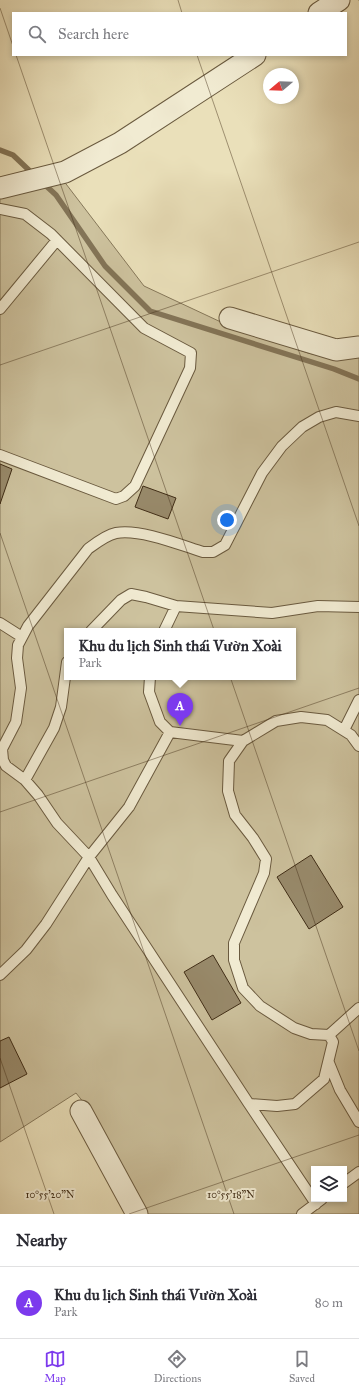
<!DOCTYPE html>
<meta charset="utf-8">
<style>
:root{--surface:#fff;--page:#f7f7f7;--text:#2b2b33;--muted:#7c7c81;--line:#e1e1e2;--accent:#7c3aed}
body{margin:0;font-family:"IM FELL Great Primer",serif;background:var(--page);color:var(--text)}
.controls{position:absolute;right:12px;bottom:12px;display:grid;overflow:hidden;border-radius:0px;box-shadow:0 2px 6px #0003}
.controls button{width:36px;height:36px;display:grid;place-items:center;padding:0;border:0;border-bottom:1px solid var(--line);background:var(--surface);color:var(--text);font:20px sans-serif}
.compass{position:absolute;left:263px;top:68px;width:36px;height:36px;border-radius:50%;background:var(--surface);box-shadow:0 2px 6px #0003;rotate:251deg}
.you{position:absolute;left:227px;top:520px;width:14px;height:14px;margin:-10px;border:3px solid #fff;border-radius:50%;background:#1a73e8;box-shadow:0 0 0 6px #1a73e833}
.badge{display:grid;place-items:center;width:26px;height:26px;border-radius:50%;background:var(--accent);color:#fff;font-size:13px;font-weight:700}
.pin{position:absolute;translate:-50% -33px;filter:drop-shadow(0 1px 2px #0008)}
.pin::after{content:'';position:absolute;top:21px;width:14px;height:12px;background:inherit;clip-path:polygon(0 0,100% 0,50% 100%)}
.popup{position:absolute;left:64px;top:628px;width:232px;height:52px;box-sizing:border-box;display:grid;place-content:center;border-radius:0px;background:var(--surface);filter:drop-shadow(0 1px 3px #0005);font-size:13px;white-space:nowrap;color:var(--muted)}
.popup b{font-size:15px;color:var(--text)}
.popup::after{content:'';position:absolute;left:50%;top:100%;margin-left:-8px;border:8px solid transparent;border-top-color:var(--surface)}
.list{margin:0;padding:0;list-style:none}
h2{display:flex;justify-content:space-between;align-items:center;height:52px;margin:0;padding:0 16px;font-size:17px}
h2 small{font-size:13px;font-weight:400;color:var(--muted)}
.list li{display:grid;grid-template-columns:26px 1fr auto;gap:12px;align-items:center;box-sizing:border-box;height:72px;padding:0 16px;border-top:1px solid var(--line)}
.list b{display:block;font-size:15px;white-space:nowrap}
.list p{margin:0;font-size:13px;white-space:nowrap;color:var(--muted)}
.list em{font-size:13px;font-style:normal;color:var(--muted)}
.icon{flex:none;width:22px;height:22px;fill:none;stroke:currentColor;stroke-width:2;stroke-linecap:round;stroke-linejoin:round}
.map{position:relative;flex:none;width:359px;height:1214px;overflow:hidden}
.search{position:absolute;background:var(--surface);box-shadow:0 2px 6px #0003;left:12px;right:12px;top:12px;height:44px;display:flex;align-items:center;gap:10px;box-sizing:border-box;padding:0 14px;border-radius:0px;color:var(--muted);font-size:15px}
.sheet{height:124px;background:var(--surface)}
nav{display:flex;justify-content:space-around;align-items:center;box-sizing:border-box;height:56px;border-top:1px solid var(--line);background:var(--surface);font-size:11px;color:var(--muted)}
nav a{display:grid;justify-items:center;gap:2px}
nav .on{color:var(--accent)}
.map>svg:first-child{display:block}
</style>
<div class="map">
<svg width="359" height="1214" viewBox="0 0 359 1214">
<rect width="100%" height="100%" fill="#eae0ba"/>
<filter id="stains"><feTurbulence type="fractalNoise" baseFrequency=".005" numOctaves="4"/><feColorMatrix values="0 0 0 0 .2 0 0 0 0 .09 0 0 0 0 .02 0 0 0 .5 -.17"/></filter>
<radialGradient id="worn" r=".72"><stop offset=".6" stop-color="#630" stop-opacity="0"/><stop offset="1" stop-color="#630" stop-opacity=".3"/></radialGradient>
<path fill="#cdc29e" stroke="#86785a" fill-rule="evenodd" d="M63,180l81,106 79,37 85,30 30,7 21,-7v861h-214l-57,-106 -12,-15 -76,49v-947zM67,631h226v46h-226zM314,1169h30v30h-30z"/>
<g fill="none" stroke-linecap="round" stroke-linejoin="round">
<path stroke="#837457" stroke-width="5.5" d="M0,150l13,5 20,19
M43,183l13,12 49,71 45,45 184,58 25,10"/>
</g>
<path fill="#988a6b" stroke="#402d16" d="M0,464l12,5 -12,35z
M143,486l33,12 -8,21 -33,-12z
M311,855l32,52 -34,22 -32,-52z
M213,955l28,48 -29,17 -28,-48z
M9,1037l18,37 -27,14v-47z"/>
<g fill="none" stroke-linecap="round" stroke-linejoin="round">
<defs>
<path id="service" d="M0,209l25,5 26,20 93,94 47,25 -1,15 -55,118 -11,10 -8,3 -116,-44
M0,309l57,-69
M0,623l22,14
M91,631l30,-31 10,-6 15,3 30,9 96,7 46,-7 41,1
M164,631l12,-25
M150,677l-1,15 11,30 10,10
M344,730l15,-30
M243,741l-73,-9 -41,75 -40,50 23,38 137,209 28,2 18,-2 29,-25 9,-37 -4,-7
M359,746l-8,-11 -24,-15 -26,-3 -25,4 -33,20 -14,20 -1,30 7,24 18,23 13,21 -2,14 -30,70v17l9,28 17,18 34,22 17,6 18,1 30,-27
M25,780l29,-52 7,-21 6,-45
M0,975l26,-25 20,-26 43,-67 -32,-34 -19,-28 -13,-15 -19,-14 -3,-6 -1,-11 14,-27 5,-34 -4,-30 1,-13 10,-19 60,-77c8,-6 18,-14 28,-16 25,-4 62,11 87,19h10l12,-7 37,-72 20,-27 20,-19 17,-10 17,-5 23,4
M329,1063l11,27 19,32
M249,1104l67,100
M344,1183l15,-11
M302,1214l20,-15"/>
<path id="minor" d="M319,13l20,-13
M0,188l65,-16 55,-29 135,-88
M230,318l106,32 23,-3
M81,1111l56,103"/>
</defs>
<use href="#service" stroke="#6a5a3f" stroke-width="12"/>
<use href="#minor" stroke="#6a5a3f" stroke-width="23"/>
<use href="#service" stroke="#f1ebd2" stroke-width="10"/>
<use href="#minor" stroke="#f1ebd2" stroke-width="21"/>
</g>
<path fill="none" stroke="#402d16" stroke-width="1" stroke-opacity="0.45" d="M178,0l4,13M359,0v1M0,8l13,38M16,55l343,996M197,55l162,471M0,365l359,-123M0,533l234,681M0,812l359,-124M0,1058l54,156M129,1214l230,-79"/>
<g font-size="10" text-anchor="middle" fill="#402d16" stroke="#f1ebd2" stroke-width="4" stroke-linejoin="round" paint-order="stroke">
<text x="50" y="1198">10°55'20"N</text>
<text x="231" y="1198">10°55'18"N</text>
</g>
<rect width="100%" height="100%" filter="url(#stains)"/>
<rect width="100%" height="100%" fill="url(#worn)"/>
</svg>
<div class="controls">
<button><svg class="icon" aria-label="layers" viewBox="0 0 24 24"><path d="M12 4l9 5-9 5-9-5zM3 14l9 5 9-5"/></svg></button>
</div>
<svg class="compass" viewBox="-18 -18 36 36"><path d="M0-13l5 13h-10z" fill="#e53935"/><path d="M0 13l5-13h-10z" fill="#7c7c81"/></svg>
<div class="you"></div>
<div class="pin badge" style="left:180px;top:726px">A</div>
<div class="popup"><b>Khu du lịch Sinh thái Vườn Xoài</b>Park</div>
<div class="search"><svg class="icon" aria-label="search" viewBox="0 0 24 24"><circle cx="10" cy="10" r="6"/><path d="M15 15l6 6"/></svg>Search here</div>
</div>
<section class="sheet">
<h2>Nearby<small></small></h2>
<ul class="list">
<li><span class="badge">A</span><div><b>Khu du lịch Sinh thái Vườn Xoài</b><p>Park</p></div><em>80 m</em></li>
</ul>
</section>
<nav>
<a class="on"><svg class="icon" aria-label="map" viewBox="0 0 24 24"><path d="M3 6l6-2 6 2 6-2v14l-6 2-6-2-6 2zM9 4v14M15 6v14"/></svg>Map</a>
<a><svg class="icon" aria-label="directions" viewBox="0 0 24 24"><path d="M12 3l9 9-9 9-9-9zM9 14v-3h6M13 9l2 2-2 2"/></svg>Directions</a>
<a><svg class="icon" aria-label="saved" viewBox="0 0 24 24"><path d="M7 4h10v16l-5-4-5 4z"/></svg>Saved</a>
</nav>
